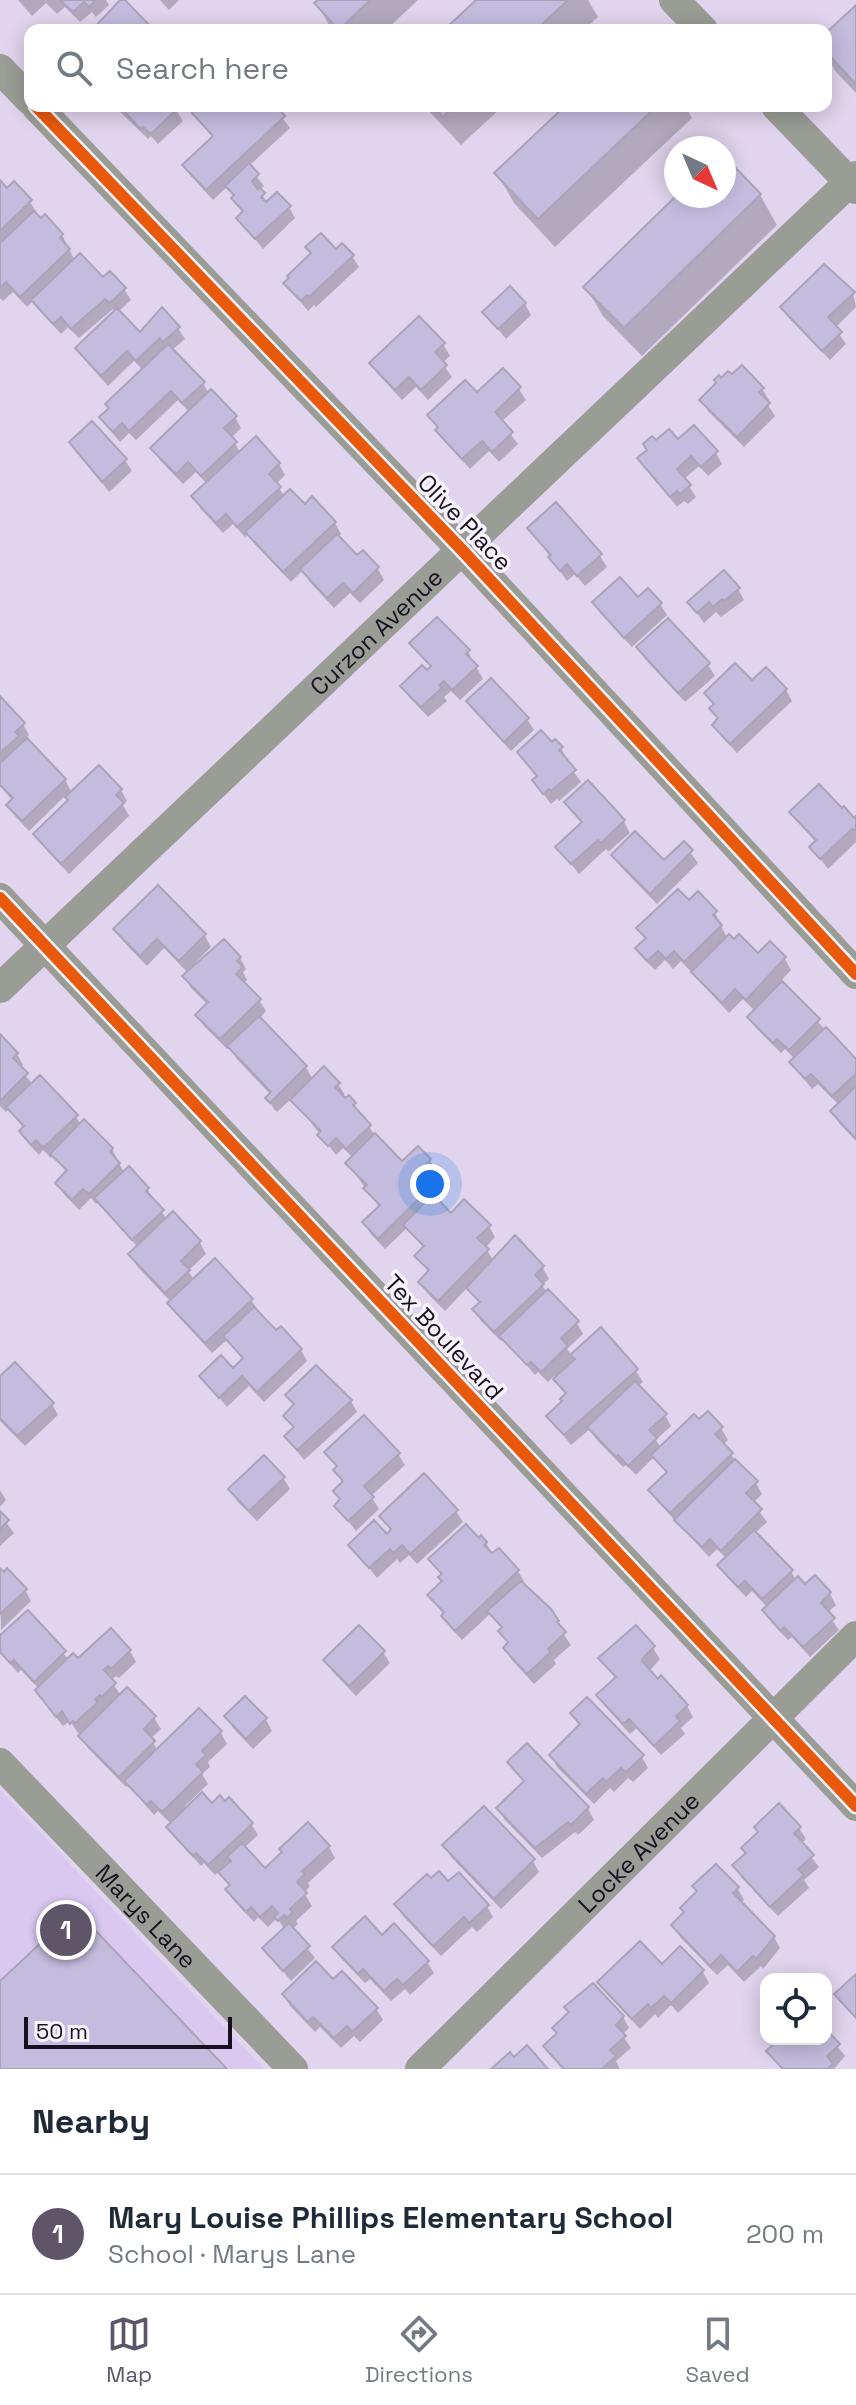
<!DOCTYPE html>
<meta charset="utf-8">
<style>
:root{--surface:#fff;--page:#f6f6f7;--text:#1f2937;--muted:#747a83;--line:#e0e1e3;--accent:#5e5568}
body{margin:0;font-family:"Space Grotesk",sans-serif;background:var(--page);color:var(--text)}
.controls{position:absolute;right:24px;bottom:24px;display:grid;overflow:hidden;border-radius:16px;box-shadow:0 4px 20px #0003}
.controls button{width:72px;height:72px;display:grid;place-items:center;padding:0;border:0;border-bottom:2px solid var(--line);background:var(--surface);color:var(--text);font:40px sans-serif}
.compass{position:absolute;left:664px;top:136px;width:72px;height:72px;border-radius:50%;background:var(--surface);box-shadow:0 4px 20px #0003;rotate:136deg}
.scale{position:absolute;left:24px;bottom:20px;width:208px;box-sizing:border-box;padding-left:8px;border:4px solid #181020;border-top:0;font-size:22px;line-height:28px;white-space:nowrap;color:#181020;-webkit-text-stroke:6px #f7f3fc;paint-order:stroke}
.you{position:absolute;left:430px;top:1184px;width:28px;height:28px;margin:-20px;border:6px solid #fff;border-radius:50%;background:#1a73e8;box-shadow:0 0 0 12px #1a73e833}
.badge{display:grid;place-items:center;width:52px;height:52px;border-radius:50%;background:var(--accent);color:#fff;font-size:26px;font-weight:700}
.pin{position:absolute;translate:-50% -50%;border:4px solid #fff;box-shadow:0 2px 8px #0006}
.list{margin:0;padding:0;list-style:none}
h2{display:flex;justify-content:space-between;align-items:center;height:104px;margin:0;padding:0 32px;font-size:34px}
h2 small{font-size:26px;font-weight:400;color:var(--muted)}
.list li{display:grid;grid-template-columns:52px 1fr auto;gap:24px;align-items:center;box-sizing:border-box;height:120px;padding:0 32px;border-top:2px solid var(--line)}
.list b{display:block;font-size:30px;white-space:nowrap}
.list p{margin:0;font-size:26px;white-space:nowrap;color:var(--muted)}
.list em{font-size:26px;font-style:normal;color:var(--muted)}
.icon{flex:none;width:44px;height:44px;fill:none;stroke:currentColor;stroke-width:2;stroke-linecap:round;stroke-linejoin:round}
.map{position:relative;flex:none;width:856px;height:2069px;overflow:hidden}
.search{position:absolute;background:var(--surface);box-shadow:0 4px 20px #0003;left:24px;right:24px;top:24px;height:88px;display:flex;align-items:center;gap:20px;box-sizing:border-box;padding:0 28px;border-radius:16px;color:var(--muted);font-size:30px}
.sheet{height:224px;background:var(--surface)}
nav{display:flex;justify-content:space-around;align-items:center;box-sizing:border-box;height:112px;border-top:2px solid var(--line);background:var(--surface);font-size:22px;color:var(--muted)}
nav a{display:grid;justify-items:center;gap:4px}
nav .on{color:var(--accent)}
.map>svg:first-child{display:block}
</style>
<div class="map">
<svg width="856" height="2069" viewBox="0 0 856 2069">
<rect width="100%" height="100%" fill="#e0d4ee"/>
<path fill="#dbc8f1" d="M0,1790l264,279h-264z"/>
<path fill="#0003" d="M18,0h88l3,5 -13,12 -4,-5 -12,10 -15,-15 -8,7 -11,-11 -14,13z
M160,0h19l-10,10z
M321,0h97l-32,30h-54l-15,-26z
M479,0h109l10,17 -14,13h-137z
M856,8v85l-20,-21 -10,-17v-19z
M114,106h64v7l5,8 -25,23 -7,-8 -3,3z
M203,106h27l7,7 8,-7h28l17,22 -41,38 15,20 -5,5 9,12 21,4 6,11 -32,31 -25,-31 5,-5 -15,-27 -15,14 -22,-24 -7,-11 29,-27 -18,-24z
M424,106h79l-42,39z
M568,106h117l7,12 -137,129 -41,-44 -17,-30z
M724,159l36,36 17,30 -135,131 -39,-40 -17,-29 93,-91h45z
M0,183l7,7 7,-6 16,18 7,11 -2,1 27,21 13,26 28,19 21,9 7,11 -13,12 22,23 38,-7 7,11 -13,11 31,33 6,11 26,23 6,11 -10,10 10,15 15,-14 23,25 6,11 -9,9 9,13 50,26 6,11 -3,3 19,21 6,-5 15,16 6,11 -24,23 -10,-10 -16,15 -25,-27 -6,-11 -12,12 -37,-39 -6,-9 -3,3 -12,-13 -10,9 -23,-25 -6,-11 13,-13 -11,-12 -13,12 -24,-25 -6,-11 37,-35 -12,-13 -42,40 -7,-7 -9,9 -12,-14 -7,-11 42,-47 -9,-9 -26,25 -24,-27 -7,-11 39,-36 -3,-3 -34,29 -11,-11 -7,7 -21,-23 -7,-10 -6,6 -14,-15 -10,9 -3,-3z
M308,248l44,8 7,11 -43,40 -2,-2 -6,6 -22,-27 26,-29z
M853,293l3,14 -21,21 11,16 -16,16 -41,-42 -7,-11z
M525,304l6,11 -25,24 -21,-26z
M443,344l7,12 -8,7 10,14 -24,23 -12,-13 -14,13 -24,-26 -6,-11z
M519,389l7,11 -25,22 17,22 -19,18 -10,-11 -19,18 -26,-28 -14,-26 47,-20z
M762,389l7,11 -3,2 9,14 -31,31 -36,-36 -6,-11z
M678,442l38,11 6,11 -14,12 -9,-10 -15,13 12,18 -8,7 -4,-3 -7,6 -37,-48 16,-16z
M72,443l53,17 7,11 -23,21z
M556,505l44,51 7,11 -22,19 -10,-12 -8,7 -37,-53z
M738,589l6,11 -23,17 -5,-5 -12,11 -14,-20z
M638,599l22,5 7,11 -35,32 -32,-34 -6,-11z
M437,620l31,32 15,27 -23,21 -9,-9 -7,6 3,4 -19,16 -19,-20 -6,-11 29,-18 -20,-25z
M638,648l70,17 7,11 -30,26 -40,-43z
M752,683l34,7 6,11 -55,52 -16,-17 -7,-11 5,-4 -8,-12 3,-3 -8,-13z
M0,699l23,25 6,11 -4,4 40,41 7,13 49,-3 6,11 -4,4 6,11 -60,58 -27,-29 -7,-11 35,-33 -4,-6 -37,36 -14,-15 -7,-11 5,-4 -13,-15z
M468,701l59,18 7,11 -23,21 -36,-39z
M551,745l10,3 6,11 -1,2 15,21 -22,19 -2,-2 -6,5 -17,-23 4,-3 -19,-26z
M588,783l36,39 6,11 -22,19 -2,-3 -27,25 -22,-27 25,-23 -16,-21z
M792,812l64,7v23l-28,27 -17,-22 5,-4z
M684,844l14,19 -41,41 -37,-38 -6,-11 50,8z
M158,888l47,48 6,11 -15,15 2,2 42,-6 6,11 -3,3 4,8 -4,4 16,16 7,11 -7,8 47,48 7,13 25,4 7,11 -3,3 12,6 22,33 26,27 28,-4 6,12 -13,13 9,13 19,17 38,11 6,11 -10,11 9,13 21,-23 28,30 6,11 -7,6 5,8 30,30 6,11 -16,15 5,7 29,-26 35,41 7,11 -5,4 27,29 6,11 -15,14 5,8 47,-34 13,14 7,12 -6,5 34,38 6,11 -9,9 14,19 -12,11 36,38 5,10 9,6 25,7 6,11 -9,8 12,17 -29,27 -18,-20 -4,3 -17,-18 -6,-11 3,-3 -16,-17 -6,6 -20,-21 -6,-11 7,-6 -10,-10 -8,8 -52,-56 -6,-11 17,-15 -14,-18 -18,18 -10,-10 -3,2 -27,-28 -6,-10 -19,16 -23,-29 16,-14 3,-7 -13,-19 -6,6 -10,-10 -3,3 -31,-36 -3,2 -20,-20 -6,-11 5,-6 -12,-17 -23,24 -18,-18 -7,-11 9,-9 -13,-17 8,-8 -17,-20 -22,21 -14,-15 -7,-11 16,-15 -33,-45 6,-5 -10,-10 -7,7 -44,-57 -15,14 -3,-3 -6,-11 3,-3 -35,-37 -6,-11 -3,2 -23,-23 -6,-11 10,-10 -17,-17 -6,-11 3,-4 -24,-25 -17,18 -25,-26 -6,-11z
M689,903l26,9 12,26 31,18 12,-12 15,15 6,11 -11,12 76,80v79l-18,-19 -6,-11 7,-6 -21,-21 -6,5 -21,-26 4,-4 -10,-10 -4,4 -25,-25 -7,-11 6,-6 -12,-12 -14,14 -48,-52 -8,8 -8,-9 -10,10 -11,-11 -6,-11 8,-7 -7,-12z
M0,1037l17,17 6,11 -3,3 13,17 43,32 5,8 31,24 12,24 23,16 20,31 6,-6 27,29 6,11 -18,17 6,9 57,20 24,33 26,17 6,11 -43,41 -15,-16 -22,21 -26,-31 32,-5 11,-11 -17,-20 -15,13 -36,-39 -7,-11 2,-1 -34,-36 -7,-11 8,-8 -40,-45 -2,2 -5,-6 -12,12 -15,-16 -7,-11 10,-10 -14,-18 -2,3 -8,-8 -4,5 -11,-12 -7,-12 3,-2 -15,-20 -3,3 -6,-6z
M0,1379l52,25 6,11 -33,31 -25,-25z
M288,1395l63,6 6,11 -53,48 -18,-23 8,-8 -9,-13 10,-9z
M327,1452l71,2 7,11 -34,31 8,13 -23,22 -20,-25 5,-4 -6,-10 9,-8 -9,-13 3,-3z
M283,1478l7,11 -33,32 -20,-20 -6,-11z
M0,1490l6,10 -6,7z
M456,1511l7,11 -46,42 -8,-9 -9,8 -3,-4 -20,19 -26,-33 35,-8 6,-5 -11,-16z
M0,1514l14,19 -14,13z
M479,1540l7,3 7,12 25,16 6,11 -2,2 15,12 34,49 -17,15 2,4 -22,20 -23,-25 -6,-11 4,-4 -9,-13 2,-2 -11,-16 -29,27 -12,-13 -6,-12 -15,-20 14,-13 -1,-6 -11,-16z
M0,1571l25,19 6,11 -30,29z
M28,1612l41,48 9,1 52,-10 6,11 -17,16 -3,-2 -5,4 10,16 33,22 7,11 -11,10 8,11 41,-39 22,22 6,11 -19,18 2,5 -8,7 6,10 -23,22 3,3 24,-4 39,19 7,11 -14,13 21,23 64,-24 6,11 -27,25 2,3 -6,7 8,13 -16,15 2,3 -6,5 23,29 -24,23 -26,-32 20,-19 -8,-12 -9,9 -10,-10 -4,5 -20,-21 -7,-11 3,-3 -10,-17 -5,5 -11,-12 -3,3 -26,-28 -7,-11 3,-3 -13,-13 -4,4 -26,-30 -2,2 -39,-40 -17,-26 -7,5 -20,-25 -4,-12 -18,-19 -3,3 -17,-19 -1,-16z
M653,1648l7,11 -11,13 38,34 6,11 -12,11 4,6 -24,21 -24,-27 -7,6 -25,-28 -6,-11 17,-16 -15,-21z
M383,1652l7,11 -34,33 -24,-25 -6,-11z
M245,1699l21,21 6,11 -19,18 -20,-21 -7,-11z
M572,1714l70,43 6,11 -15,14 -5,-4 -14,14 -4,-4 -16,16 -37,-37 -6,-11 29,-29z
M527,1746l61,63 6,11 -16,15 -3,-3 -33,26 -37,-38 -7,-11 27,-26 -16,-21z
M799,1828l7,11 -5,5 18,23 -15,13 5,8 -31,28 -37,-39 -6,-11z
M445,1846l88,15 6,11 -38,37 -50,-52z
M716,1866l22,23 6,11 -4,3 34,34 6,11 -17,21 -2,-3 -17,16 -16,-17 -11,10 -37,-38 -7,-11 13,-12z
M448,1884l39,22 6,11 -16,15 -5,-5 -31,29 -38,-40 -6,-11z
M382,1937l45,25 7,11 -24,22 -5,-6 -14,12 -21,-22 -5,4 -24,-25 -6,-11z
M680,1948l23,24 6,11 -31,30 -7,-8 -13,13 -3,-4 -15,15 -34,-36 -6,-11 62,-16z
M333,1982l43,27 7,11 -23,22 -6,-6 -13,12 -21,-21 -5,5 -25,-26 -6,-11z
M593,1986l30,31 6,11 -7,7 9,13 -15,13 4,8h-58l-17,-23 13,-11 -4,-6z
M826,2032l19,24 -11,13h-53l-12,-18 13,-12h44z"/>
<path fill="#c4bcde" stroke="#aaa4b9" stroke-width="2" d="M60,0h36l-7,7 -5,-5 -11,10z
M120,0h5l29,30h-62z
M318,0h52l-31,30 -25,-27z
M476,0h92l-32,30h-92z
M856,5v79l-30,-32v-19z
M115,106h61l2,2 -27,26 -8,-7 -2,2 -21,-22 -2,2z
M200,106h33l4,4 5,-4h34l9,10 -79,74 -24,-25 31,-29 -21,-23z
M433,106h22l-12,11z
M565,106h92l-119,113 -44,-46z
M724,156l37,38 -137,134 -41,-41 93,-91h48z
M249,163l10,11 -7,7 6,9 2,-2 5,5 -4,4 5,5 11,-10 14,14 -36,33 -19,-21 7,-7 -12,-13 3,-3 -9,-9z
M0,180l7,8 7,-7 18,19 -32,31z
M34,211l7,7 4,-4 18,20 -3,4 10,11 -50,48 -14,-15 -6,6v-45z
M321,233l15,16 6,-6 12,12 -45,42 -2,-2 -6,6 -18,-18 6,-5 -2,-2 24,-23 -6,-6z
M80,253l23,24 7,-6 16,17 -16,15 -5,-4 -34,30 -10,-12 -8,7 -22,-24z
M824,264l31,28 -27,25 14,15 -20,19 -42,-44z
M510,286l16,17 -28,26 -16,-17z
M162,307l18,20 -17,15 -3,-4 -24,23 -9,-10 -26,25 -26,-28 42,-40 23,24z
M419,316l26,27 -10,9 12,13 -26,25 -12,-13 -14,13 -26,-27z
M168,344l37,38 -23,21 -11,-12 -42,40 -7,-8 -9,9 -14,-15 10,-9 -4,-4z
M742,365l22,23 -5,4 11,11 -33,34 -38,-37 17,-17 -2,-3 5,-5 2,3 7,-7 4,3z
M503,368l18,19 -26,25 18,20 -21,20 -10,-11 -20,18 -27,-29 3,-3 -11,-12 38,-35 12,12z
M211,389l26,27 -13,12 13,14 -36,34 -13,-14 -12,12 -26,-26z
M92,421l35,38 -25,23 -33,-40z
M694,425l24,26 -17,16 -10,-11 -14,13 14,16 -11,9 -3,-3 -7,6 -33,-39 10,-8 -4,-6 9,-8 4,4 13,-11 9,10z
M256,436l24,27 -11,11 12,13 -44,40 -11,-13 -10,9 -25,-27z
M290,489l15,15 7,-8 24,26 -53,50 -38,-40z
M556,502l46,52 -25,22 -10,-12 -7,7 -12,-14 3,-2 -24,-27z
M337,534l20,21 6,-5 16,17 -26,26 -10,-10 -16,15 -27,-29z
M724,570l16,18 -16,13 -2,-2 -9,8 -4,-5 -12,11 -10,-11z
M620,577l18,20 10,-9 14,15 -38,35 -32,-36z
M437,617l33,33 -4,4 12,12 -26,24 -8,-9 -5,4 3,3 -21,19 -21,-21 22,-21 5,5 4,-4 -22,-23z
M668,618l42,45 -32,30 -42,-46z
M735,663l17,17 14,-13 21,22 -57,55 -18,-19 6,-7 -9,-10 5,-4 -10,-11z
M491,678l38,40 -25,24 -38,-41z
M0,696l25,27 -10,9 4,4 -19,17z
M541,730l11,12 3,-3 8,8 -4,3 17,20 -25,21 -2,-2 -6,5 -11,-14 5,-4 -20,-24z
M27,738l39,41 -44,42 -16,-16 7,-7 -13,-13v-22z
M99,765l23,24 -6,6 8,8 -63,61 -28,-30 35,-34 -3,-3z
M588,780l37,40 -24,23 -3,-3 -27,24 -16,-17 27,-25 -18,-20z
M819,784l23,24 2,-2 10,12 2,-2v14l-4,-1 -32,30 -11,-12 7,-7 -27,-28z
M635,831l29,29 20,-19 9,9 -43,44 -39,-39z
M158,885l48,49 -27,27 -22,-22 -17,17 -27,-27z
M678,889l11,11 9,-9 19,20 -4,4 9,10 -38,37 -10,-11 -8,8 -8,-8 -11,10 -12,-13 11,-10 -10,-10z
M729,934l5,5 5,-5 19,19 12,-12 16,16 -40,43 -11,-11 -13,14 -31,-31z
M224,939l17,18 -4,4 6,6 -7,7 25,25 -41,40 -25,-24 13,-13 -26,-26z
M782,981l38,38 -31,31 -12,-11 -4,4 -26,-26z
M259,1016l48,50 -37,37 -5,-5 6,-6 -44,-46z
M826,1027l30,32v15l-24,22 -21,-22 -6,5 -16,-17z
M0,1034l18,19 -5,5 15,15 -28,28z
M324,1066l16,17 -5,4 10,11 4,-3 7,8 -3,2 18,20 -25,24 -10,-11 -8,8 -11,-11 4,-4 -31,-31z
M40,1075l38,40 -35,33 -7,-8 -5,5 -12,-14 5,-5 -18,-19z
M856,1086v53l-26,-28z
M84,1119l29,29 -3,4 10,11 -31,31 -6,-5 -11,11 -17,-17 12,-13 -17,-16z
M375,1133l27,28 16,-15 13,13 -15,16 13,14 -51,50 -16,-17 18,-17 -17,-17 4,-3 -22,-22z
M129,1166l20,22 -3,3 18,19 -32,30 -38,-42z
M433,1194l18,19 13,-14 27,26 -14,13 12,11 -51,52 -20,-19 11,-12 -15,-14 10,-10 -21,-21z
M173,1211l28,30 -20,20 9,9 -25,23 -37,-39z
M515,1235l29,31 -9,9 9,9 -50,48 -22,-23 8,-7 -14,-14z
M215,1258l38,41 -48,44 -38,-40z
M548,1289l31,32 -18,17 7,8 -27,26 -10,-10 -4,3 -28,-29z
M254,1307l22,23 5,-4 21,23 -45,43 -15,-16 -23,22 -20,-22 22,-21 12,13 10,-10 -20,-22z
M601,1327l37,42 -74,66 -18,-19 16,-15 -2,-2 6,-6 -13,-14 22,-20 -5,-4z
M15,1362l39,41 -37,33 -17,-18v-42z
M316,1365l36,35 -55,50 -13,-14 10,-9 -11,-11 11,-12 -9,-9z
M635,1381l32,33 -18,16 8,8 -29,28 -10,-11 -2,2 -29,-30z
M708,1411l15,16 -8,7 18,19 -63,60 -22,-23 19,-18 -16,-17 43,-41 5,5z
M364,1415l36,38 -36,33 10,11 -26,24 -14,-15 6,-7 -7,-8 10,-10 -10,-11 4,-4 -13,-14z
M264,1455l21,22 -36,34 -21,-22z
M735,1459l23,22 -12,12 16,16 -41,42 -11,-12 -8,8 -28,-27z
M424,1473l34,37 -48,44 -8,-9 -9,8 -3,-4 -21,19 -21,-23 26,-25 13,14 4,-5 -12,-13z
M0,1511l9,9 -9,9z
M466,1524l13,14 2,-3 6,7 -3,3 8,8 7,-5 20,22 -64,61 -14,-15 3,-4 -17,-17 15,-14 -4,-4 4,-3 -14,-15z
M754,1530l39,40 -31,29 -17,-18 -7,6 -21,-22z
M0,1568l4,4 3,-4 20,21 -27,25z
M815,1575l16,17 -10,11 14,15 -32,29 -19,-20 -3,4 -19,-21 36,-34 7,8z
M521,1581l30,28 8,12 -2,1 9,10 -18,17 3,3 -24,22 -24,-26 5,-6 -10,-11 4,-4 -15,-16z
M28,1610l38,41 -32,31 -20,-22 -4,3 -10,-11v-17z
M359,1625l26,26 -36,35 -26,-26z
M636,1625l19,21 -12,12 -1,3 16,18 3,-4 27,30 -12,11 4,5 -26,25 -25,-27 -6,5 -27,-29 20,-18 -18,-19z
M111,1628l20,22 -20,19 -3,-3 -4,4 12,13 -14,14 -2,-2 -5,4 3,3 -23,21 -2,-2 -3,3 -8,-13 -6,6 -21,-27 38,-37 5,5z
M127,1687l29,29 -12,13 11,12 -36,36 -41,-41z
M245,1696l22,22 -21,21 -22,-23z
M587,1697l57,58 -18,17 -5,-4 -15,14 -3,-4 -17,16 -37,-39 31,-31 -10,-11z
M199,1708l23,23 -20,20 4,4 -10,9 7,8 -41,40 -11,-11 -4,4 -23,-24z
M527,1743l62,64 -18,18 -3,-3 -33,26 -39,-40 28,-27 -17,-19z
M202,1792l10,11 8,-8 5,6 4,-4 24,26 -45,42 -12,-12 -3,3 -27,-29z
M779,1803l22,24 -7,6 20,22 -16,14 6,6 -34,32 -38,-42 14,-12 -5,-5 17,-16 -4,-5z
M484,1806l51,53 -41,40 -52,-54z
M308,1822l22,24 -28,25 3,3 -8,8 10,11 -17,16 3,3 -6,6 -3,-3 -6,6 -4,-4 4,-4 -6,-7 -12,11 -9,-10 -5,5 -21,-23 5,-4 -12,-13 13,-11 -4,-4 15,-14 23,25 17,-16 -3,-3z
M716,1864l23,23 -6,6 42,43 -19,23 -3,-3 -16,16 -16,-17 -11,11 -39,-41 13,-13 -4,-4 17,-17 -5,-5z
M439,1871l9,10 11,-9 30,33 -20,18 -5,-6 -31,29 -39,-42 33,-30 4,4z
M76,1910l151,159h-227v-88z
M365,1916l17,19 12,-12 35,38 -26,24 -6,-6 -13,12 -21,-22 -5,5 -26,-27z
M289,1923l21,23 -27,25 -21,-23z
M640,1941l22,23 18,-18 24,24 -33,33 -7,-7 -13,12 -3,-4 -16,15 -35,-37z
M316,1961l17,18 9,-8 36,37 -26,24 -5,-6 -13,12 -21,-21 -5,5 -26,-28z
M856,1974v44l-22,-24z
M593,1983l31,33 -8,9 10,11 -16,14 6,6 -14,13h-38l-21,-23 14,-13 -5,-5 17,-16 -5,-5z
M826,2029l14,15 -13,12 6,8 -6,5h-44l-17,-18 13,-12h47z
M527,2045l21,24h-57l19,-17 4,5z"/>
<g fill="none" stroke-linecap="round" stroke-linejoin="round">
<g stroke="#9a9c96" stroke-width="30">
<path d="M674,0l29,30"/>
<path d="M0,69l30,31"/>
<path d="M36,106l426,444 394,424"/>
<path d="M776,106l80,83"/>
<path d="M0,898l856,908"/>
<path id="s1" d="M0,988l856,-812"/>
<path id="s2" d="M0,1763l293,306"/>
<path id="s3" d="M420,2069l436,-433"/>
</g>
<defs>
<path id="cycleway" d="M36,106l426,444 394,424
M0,898l856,908"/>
</defs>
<use href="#cycleway" stroke="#f7f3fc" stroke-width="17"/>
<use href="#cycleway" stroke="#e8590c" stroke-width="12"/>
</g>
<g text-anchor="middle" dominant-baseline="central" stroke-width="7" stroke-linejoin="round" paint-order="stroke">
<g font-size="24" fill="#181020" stroke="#f7f3fc">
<text transform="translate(465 522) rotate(46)">Olive Place</text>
<text stroke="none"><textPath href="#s1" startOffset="518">Curzon Avenue</textPath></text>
<text transform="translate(444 1337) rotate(47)">Tex Boulevard</text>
<text stroke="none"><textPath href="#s3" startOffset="308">Locke Avenue</textPath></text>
<text stroke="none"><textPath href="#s2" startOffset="212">Marys Lane</textPath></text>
</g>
</g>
</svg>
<div class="controls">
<button><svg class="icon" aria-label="locate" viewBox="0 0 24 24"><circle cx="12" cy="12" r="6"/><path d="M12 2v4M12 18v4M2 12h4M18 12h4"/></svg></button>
</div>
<svg class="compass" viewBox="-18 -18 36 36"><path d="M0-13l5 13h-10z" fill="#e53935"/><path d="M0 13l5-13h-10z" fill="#747a83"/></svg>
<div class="scale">50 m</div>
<div class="you"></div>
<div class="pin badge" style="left:66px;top:1930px">1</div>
<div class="search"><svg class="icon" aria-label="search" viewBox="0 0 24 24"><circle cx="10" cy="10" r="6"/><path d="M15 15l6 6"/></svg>Search here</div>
</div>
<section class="sheet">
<h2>Nearby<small></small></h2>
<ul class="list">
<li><span class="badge">1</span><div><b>Mary Louise Phillips Elementary School</b><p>School · Marys Lane</p></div><em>200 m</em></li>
</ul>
</section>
<nav>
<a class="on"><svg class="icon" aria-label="map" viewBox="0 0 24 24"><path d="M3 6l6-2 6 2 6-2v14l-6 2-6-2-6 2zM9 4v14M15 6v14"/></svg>Map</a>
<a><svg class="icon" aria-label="directions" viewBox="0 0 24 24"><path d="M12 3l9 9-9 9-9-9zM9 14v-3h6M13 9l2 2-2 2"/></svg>Directions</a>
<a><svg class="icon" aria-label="saved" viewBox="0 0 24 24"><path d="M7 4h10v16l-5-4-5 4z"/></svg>Saved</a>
</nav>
